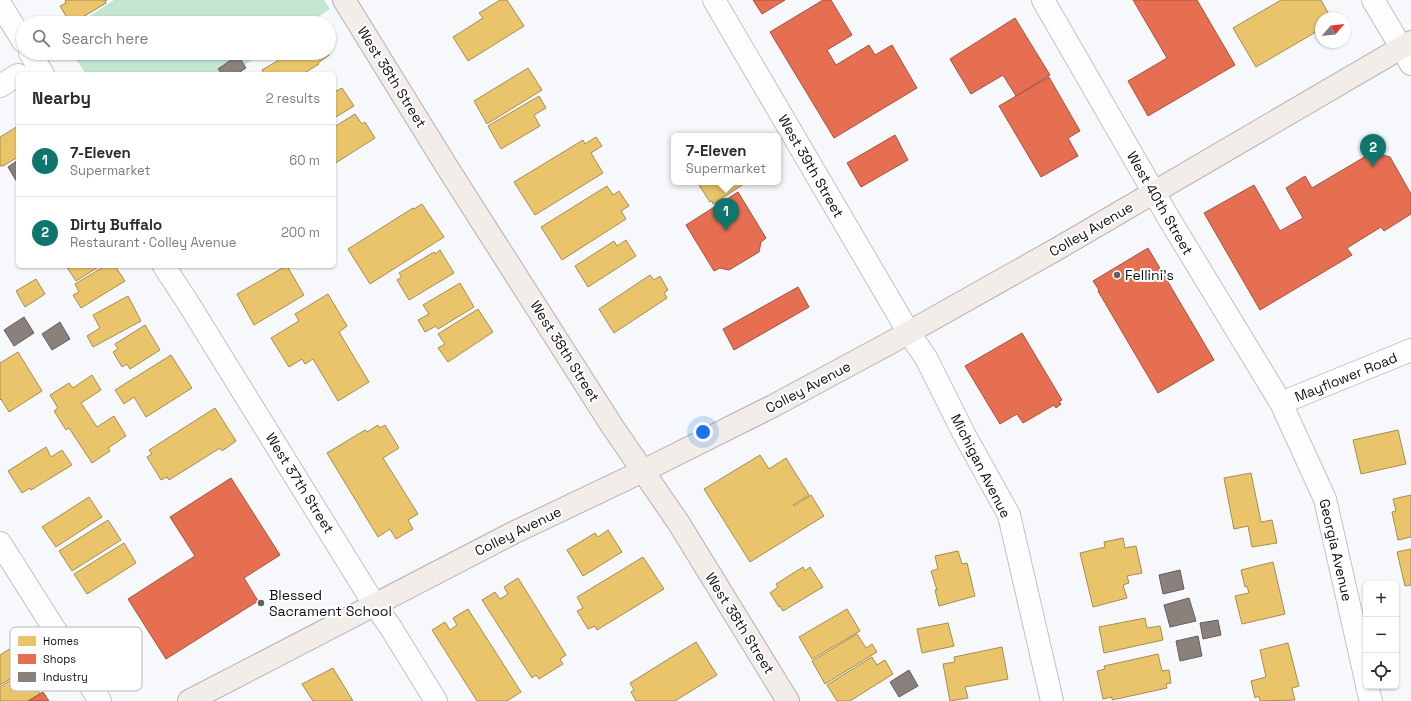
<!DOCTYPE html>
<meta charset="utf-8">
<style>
:root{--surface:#fff;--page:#f2f2f3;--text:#2b2b33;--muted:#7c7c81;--line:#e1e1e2;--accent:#0f766e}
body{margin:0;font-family:"Space Grotesk",sans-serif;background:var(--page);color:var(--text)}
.controls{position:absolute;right:12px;bottom:12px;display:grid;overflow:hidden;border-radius:6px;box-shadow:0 1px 3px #0004}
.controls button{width:36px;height:36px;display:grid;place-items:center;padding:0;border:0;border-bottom:1px solid var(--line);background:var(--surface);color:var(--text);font:20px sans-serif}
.compass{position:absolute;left:1315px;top:12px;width:36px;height:36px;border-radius:50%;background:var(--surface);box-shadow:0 1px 3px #0004;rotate:62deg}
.you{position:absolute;left:703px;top:432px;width:14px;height:14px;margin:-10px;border:3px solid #fff;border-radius:50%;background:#1a73e8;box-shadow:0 0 0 6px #1a73e833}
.badge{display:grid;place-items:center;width:26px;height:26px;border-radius:50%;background:var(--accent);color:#fff;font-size:13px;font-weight:700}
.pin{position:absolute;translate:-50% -33px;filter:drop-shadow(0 1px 2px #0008)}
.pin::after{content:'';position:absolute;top:21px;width:14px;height:12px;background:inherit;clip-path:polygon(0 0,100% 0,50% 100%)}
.popup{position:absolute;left:671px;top:133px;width:110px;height:52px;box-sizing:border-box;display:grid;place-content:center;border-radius:6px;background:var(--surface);filter:drop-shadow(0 1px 3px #0005);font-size:13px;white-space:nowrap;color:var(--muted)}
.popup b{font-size:15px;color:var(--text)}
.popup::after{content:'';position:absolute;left:50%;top:100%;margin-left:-8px;border:8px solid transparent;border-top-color:var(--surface)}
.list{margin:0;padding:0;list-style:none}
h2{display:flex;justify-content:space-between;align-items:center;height:52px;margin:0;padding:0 16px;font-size:17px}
h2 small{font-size:13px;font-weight:400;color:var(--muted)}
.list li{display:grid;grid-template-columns:26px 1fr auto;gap:12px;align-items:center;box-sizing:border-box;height:72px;padding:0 16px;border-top:1px solid var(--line)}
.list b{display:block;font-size:15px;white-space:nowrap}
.list p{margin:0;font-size:13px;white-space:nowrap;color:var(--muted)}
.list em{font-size:13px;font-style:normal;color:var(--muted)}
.icon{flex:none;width:22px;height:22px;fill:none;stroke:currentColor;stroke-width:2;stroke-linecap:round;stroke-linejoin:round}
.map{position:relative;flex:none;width:1411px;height:701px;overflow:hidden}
.search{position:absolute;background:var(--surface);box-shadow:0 1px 3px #0004;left:16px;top:16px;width:320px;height:44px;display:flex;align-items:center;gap:10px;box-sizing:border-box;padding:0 14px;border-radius:22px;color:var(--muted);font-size:15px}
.panel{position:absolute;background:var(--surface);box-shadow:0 1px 3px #0004;left:16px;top:72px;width:320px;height:196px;border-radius:6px}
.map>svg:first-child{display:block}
</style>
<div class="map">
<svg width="1411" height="701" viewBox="0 0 1411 701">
<rect width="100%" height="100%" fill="#f6f8fc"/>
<path fill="#c3e6d3" d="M114,0h210l6,9 -22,14h-229z
M72,53h191l-32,21h-145z"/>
<path fill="#e9c46a" stroke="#a78d4f" d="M65,0h42l-2,1 1,2 -33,20h-3l-10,-17 6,-3z
M500,0h7l17,26 -56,35 -15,-24 30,-19 -4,-5z
M1281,0h40l10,18h-10v11l-65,38 -23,-39z
M282,53h46l1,2 -11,8 1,1 -16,10h-39l-2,-4 17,-10 -1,-1 6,-4z
M528,68l14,22 -55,34 -13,-23z
M334,88l2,3 6,-3 12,18 -20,12z
M539,96l7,12 -12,7 6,11 -39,23 -13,-23z
M355,114l7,10 3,-2 10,16 -41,26v-37z
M18,126v31l-15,9h-3v-29z
M596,137l6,9 -11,7 12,20 -68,42 -21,-33 69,-42 2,4z
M697,182h50l-34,22 -1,-3 -2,1z
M607,186l6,9 6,-4 10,15 -8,5 5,8 -64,41 -21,-33z
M422,204l22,33 -74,47 -22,-35 65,-41 1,1z
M626,240l10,16 -48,31 -13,-21 39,-25 3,5z
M440,250l14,23 -45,27 -12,-20 5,-3 -3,-4 35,-21 1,2z
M66,266h34l-24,15z
M105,266h10l10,15 -44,27 -8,-13 6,-3 -4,-8z
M286,266h1l17,29 -50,30 -17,-31z
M650,275l4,5 6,-4 8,14 -4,3 3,5 -53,35 -15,-24z
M36,279l9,15 -20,13 -9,-16z
M460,283l14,24 -36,22 -2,-3 -11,6 -7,-12 11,-6 -6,-9z
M328,294l19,32 -8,6 30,50 -31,19 -25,-42 -8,5 -3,-5 -13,8 -18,-29 28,-17 -4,-7z
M128,296l13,25 -48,26 -6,-11 13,-8 -7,-13z
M478,309l15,23 -45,30 -10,-14 7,-4 -7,-10z
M145,325l15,25 -30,19 -3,-5 -5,3 -9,-15 5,-3 -3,-5z
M18,352l24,39 -33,21 -8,-13 -1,1v-37z
M171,355l21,33 -46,29 -12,-20 -10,7 -9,-14z
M92,375l9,15 -20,13 16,24 17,-11 12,20 -18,12 2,3 -18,12 -23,-35 -3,2 -12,-19 4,-3 -8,-13 19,-12 4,5z
M215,408l21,33 -14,10 -2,-3 -51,32 -2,-3 -6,3 -14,-23 5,-3 -3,-4z
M378,425l2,3 5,-3 14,23 -16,10 35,56 -10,6 5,9 -17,10 -6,-10 -12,8 -51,-84 38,-23 2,2z
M1398,430l8,34 -45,10 -8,-34z
M46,447l5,10 11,-7 10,15 -41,25 -1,-2 -8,5 -14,-22z
M760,455l9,14 17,-11 23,37 -16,10 1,1 17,-11 13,21 -74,46 -46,-73z
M1251,473l10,49 11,-2 5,23 -25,4 -4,-21 -14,3 -10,-51z
M1411,495v42l-13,3 -6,-28 4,-1 -3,-12z
M89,497l13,20 -46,30 -14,-20z
M108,520l13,20 -49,31 -13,-20z
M608,530l14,22 -39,24 -16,-26 28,-17 3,4z
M1123,538l2,10 11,-2 6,27 -15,3 2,7 -6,2 4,13 -34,9 -13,-54 25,-6 -1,-5z
M124,543l12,20 -49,31 -13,-20z
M1411,549v36l-6,1 -8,-34z
M958,551l4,13 5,-1 8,33 -36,10 -4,-16h2l-6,-19 7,-2 -3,-13z
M643,557l21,32 -67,41 -2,-4 -7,3 -11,-18 6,-3 -6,-11z
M1273,562l12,52 -43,10 -7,-28 14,-3 -2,-7 -2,1 -4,-17z
M803,567l2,4 5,-4 13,20 -40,24 -3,-5 -1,1 -9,-14 8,-6 -2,-3z
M518,578l48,77 -6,4 3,5 -24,15 -3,-4 -4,3 -50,-78 13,-8 5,7 8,-5 -4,-7z
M468,609l53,83 -14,9h-30l-45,-71 13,-8 5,8 7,-5 -4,-7z
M847,609l13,22 -48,28 -13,-22z
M1145,618l2,10 13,-2 3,14 -59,13 -5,-26z
M948,623l6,23 -32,7 -5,-24z
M857,634l9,14 6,-4 5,8 -52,32 -13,-23z
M696,642l21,33 -42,26h-39l-5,-9 3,-2 -4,-7z
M1288,643l11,43 -7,2 3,12 -35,1 -1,-5 -4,2 -4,-17 15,-4 -6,-27z
M16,645l13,22 -29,18v-30z
M1002,647l6,32 -43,8 3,11 -18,3 -7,-37 12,-2 -1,-5z
M1158,654l4,17 7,-1 2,13 -5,1 1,4 -55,12v-3l-9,2 -6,-28 8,-2 -1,-3z
M872,657l5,8 8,-5 8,14 -43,27h-13l-10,-16z
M333,668l20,33h-40l-11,-17z
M25,671l15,23 -12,7h-28v-14z"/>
<path fill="#e76f51" stroke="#a6523e" d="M753,0h32l-23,14z
M823,0h8l21,35 -25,15 9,15 33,-20 6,10 17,-10 25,43 -83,50 -64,-106z
M1133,0h64l38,65 -87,51 -20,-35 39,-23z
M1015,18l35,57 -34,21 -13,-21 -32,19 -21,-35z
M1049,77l31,54 -12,7 10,18 -37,21 -42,-71z
M895,135l13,25 -47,27 -14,-24z
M1373,152l17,5 21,37v20l-27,17 -3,-4 -34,21 5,7 -92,55 -56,-97 50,-28 26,46 23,-13 -17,-30 19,-12 7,12z
M738,192l28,46 -5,4 -2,10 -30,18 -9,-2 -6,3 -28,-46z
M1148,248l66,112 -56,33 -60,-102 1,-1 -6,-9z
M798,287l11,20 -75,43 -11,-21z
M1022,333l40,67 -3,1 2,3 -5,4 -2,-3 -31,18 -6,-9 -17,10 -35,-58z
M231,478l49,77 -36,23 14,23 -92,58 -38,-60 67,-43 -25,-39z
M43,692l6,9h-21z"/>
<path fill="#8a817c" stroke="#645e5c" d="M238,55l8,13 -9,6h-15l-4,-5z
M18,160v24l-10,-17z
M24,317l10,16 -20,13 -10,-16z
M60,322l10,17 -18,11 -10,-16z
M1180,570l4,19 -21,5 -4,-19z
M1189,598l7,23 -26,6 -6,-22z
M1218,620l3,15 -18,4 -3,-16z
M1198,636l4,20 -22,5 -4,-20z
M909,670l9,16 -19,11 -9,-15z"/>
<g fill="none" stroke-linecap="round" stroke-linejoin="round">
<defs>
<path id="minor" d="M714,0l195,333 17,25 38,76 45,81 43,186
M1043,0l125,217 113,186 44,96 41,181
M1373,0l38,64
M0,4l23,37
M30,53l13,21
M0,86l18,-11
M164,266l26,40 184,298 17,24 45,73
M1281,403l130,-53
M0,543l100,158
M1367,686l4,15"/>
<path id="major" d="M344,0l103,167 165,259 66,96 110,179
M189,701l324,-168 130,-62 130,-65 115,-62 169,-95 354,-207"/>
</defs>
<use href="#minor" stroke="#c0c2c6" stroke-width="24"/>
<use href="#major" stroke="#b8afab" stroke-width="24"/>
<use href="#minor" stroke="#fefeff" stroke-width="22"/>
<use href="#major" stroke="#f3ede9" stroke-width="22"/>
</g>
<g fill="#5f6063" stroke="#fff" stroke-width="1.5">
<circle cx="1117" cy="275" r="4"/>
<circle cx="261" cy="603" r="4"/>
</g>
<g text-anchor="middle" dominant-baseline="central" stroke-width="4" stroke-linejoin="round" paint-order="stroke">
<g font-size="14" fill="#0d0e11" stroke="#fff">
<text transform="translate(392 77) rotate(58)">West 38th Street</text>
<text transform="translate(811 166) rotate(60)">West 39th Street</text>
<text transform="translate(1160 203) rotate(60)">West 40th Street</text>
<text transform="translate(1091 229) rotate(-30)">Colley Avenue</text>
<text transform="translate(565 351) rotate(58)">West 38th Street</text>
<text transform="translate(1346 377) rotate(-22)">Mayflower Road</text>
<text transform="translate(808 387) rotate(-28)">Colley Avenue</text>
<text transform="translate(981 466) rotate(63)">Michigan Avenue</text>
<text transform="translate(300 483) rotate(58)">West 37th Street</text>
<text transform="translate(518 531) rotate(-26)">Colley Avenue</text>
<text transform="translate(1336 550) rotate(77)">Georgia Avenue</text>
<text transform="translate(740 623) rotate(58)">West 38th Street</text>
</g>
<g font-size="14" fill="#0d0e11" stroke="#fff" text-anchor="start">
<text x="1125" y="275">Fellini's</text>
<text x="269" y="595">Blessed<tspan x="269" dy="16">Sacrament School</tspan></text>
</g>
</g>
<rect x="10" y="627" width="132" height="64" rx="6" fill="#fff" stroke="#b6b7b8" stroke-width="1"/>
<rect x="18" y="636" width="18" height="10" fill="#e9c46a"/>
<rect x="18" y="654" width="18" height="10" fill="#e76f51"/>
<rect x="18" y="672" width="18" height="10" fill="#8a817c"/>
<g font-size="11" fill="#0d0e11">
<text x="43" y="645">Homes</text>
<text x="43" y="663">Shops</text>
<text x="43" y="681">Industry</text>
</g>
</svg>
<div class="controls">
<button>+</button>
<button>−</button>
<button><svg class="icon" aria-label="locate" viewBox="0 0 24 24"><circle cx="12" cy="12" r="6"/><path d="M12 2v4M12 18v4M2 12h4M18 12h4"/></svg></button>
</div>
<svg class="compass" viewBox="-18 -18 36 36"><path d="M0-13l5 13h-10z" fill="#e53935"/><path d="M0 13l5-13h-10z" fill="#7c7c81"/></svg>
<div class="you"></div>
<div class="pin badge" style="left:726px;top:231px">1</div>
<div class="popup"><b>7-Eleven</b>Supermarket</div>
<div class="pin badge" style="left:1373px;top:167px">2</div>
<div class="search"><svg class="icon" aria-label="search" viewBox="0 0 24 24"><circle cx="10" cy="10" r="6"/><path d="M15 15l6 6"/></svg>Search here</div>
<section class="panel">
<h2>Nearby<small>2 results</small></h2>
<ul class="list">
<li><span class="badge">1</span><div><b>7-Eleven</b><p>Supermarket</p></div><em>60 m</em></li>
<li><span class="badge">2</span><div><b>Dirty Buffalo</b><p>Restaurant · Colley Avenue</p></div><em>200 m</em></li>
</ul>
</section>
</div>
